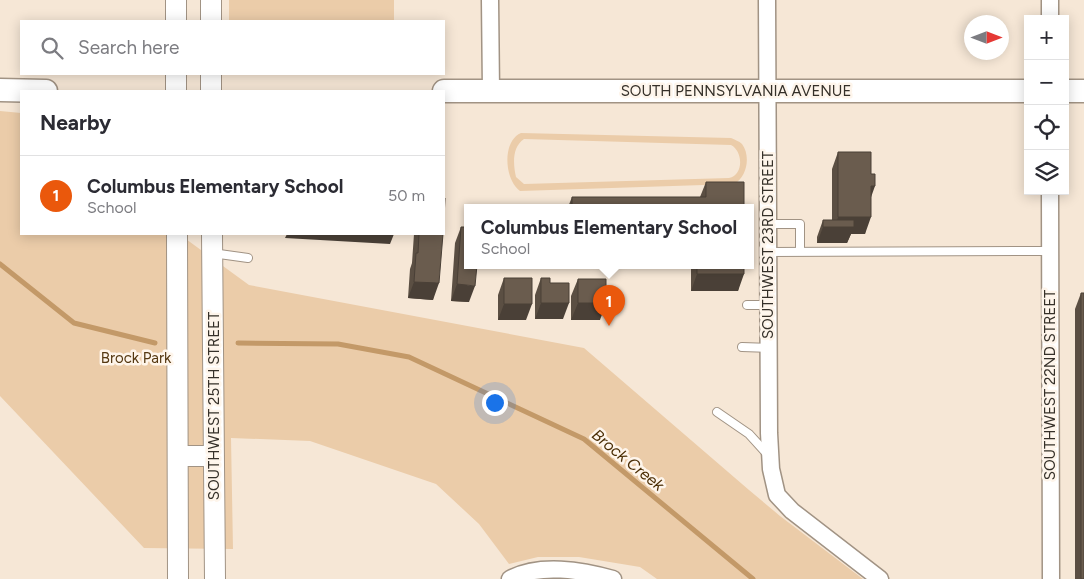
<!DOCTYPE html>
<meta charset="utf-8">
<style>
:root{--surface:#fff;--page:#f2f2f3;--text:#2b2b33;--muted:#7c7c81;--line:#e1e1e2;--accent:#ea580c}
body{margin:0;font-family:Figtree,sans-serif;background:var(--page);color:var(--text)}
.controls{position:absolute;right:15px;top:15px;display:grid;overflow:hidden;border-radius:0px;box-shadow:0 2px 12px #0003}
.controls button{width:45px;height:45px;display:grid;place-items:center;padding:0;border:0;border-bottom:1px solid var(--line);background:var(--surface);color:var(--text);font:25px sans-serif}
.compass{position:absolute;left:964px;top:15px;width:45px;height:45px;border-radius:50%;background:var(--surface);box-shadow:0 2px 12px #0003;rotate:90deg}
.you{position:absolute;left:494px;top:402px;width:18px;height:18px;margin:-12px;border:4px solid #fff;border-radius:50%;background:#1a73e8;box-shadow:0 0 0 8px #1a73e833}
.badge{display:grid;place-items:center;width:32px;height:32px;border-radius:50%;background:var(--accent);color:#fff;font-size:16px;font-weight:700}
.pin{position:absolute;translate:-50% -41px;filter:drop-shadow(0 1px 2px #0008)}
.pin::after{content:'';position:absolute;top:26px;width:18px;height:15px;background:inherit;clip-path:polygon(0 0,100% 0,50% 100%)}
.popup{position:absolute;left:464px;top:204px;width:290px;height:65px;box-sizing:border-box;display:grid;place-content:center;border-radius:0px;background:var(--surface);filter:drop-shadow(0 1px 4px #0005);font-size:16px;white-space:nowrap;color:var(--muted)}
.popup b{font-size:19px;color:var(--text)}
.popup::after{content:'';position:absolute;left:50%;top:100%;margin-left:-10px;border:10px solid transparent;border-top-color:var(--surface)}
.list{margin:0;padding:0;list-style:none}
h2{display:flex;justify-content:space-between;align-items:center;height:65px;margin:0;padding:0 20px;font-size:21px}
h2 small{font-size:16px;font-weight:400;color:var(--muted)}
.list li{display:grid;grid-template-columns:32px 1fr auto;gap:15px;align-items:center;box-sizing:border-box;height:80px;padding:0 20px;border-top:1px solid var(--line)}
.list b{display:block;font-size:19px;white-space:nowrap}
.list p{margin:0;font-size:16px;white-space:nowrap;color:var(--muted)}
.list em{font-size:16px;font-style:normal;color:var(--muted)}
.icon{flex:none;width:28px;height:28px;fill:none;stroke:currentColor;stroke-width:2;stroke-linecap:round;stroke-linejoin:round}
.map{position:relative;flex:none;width:1084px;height:579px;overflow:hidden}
.search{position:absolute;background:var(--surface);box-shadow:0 2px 12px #0003;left:20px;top:20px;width:425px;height:55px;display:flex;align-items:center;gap:12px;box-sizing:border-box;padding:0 18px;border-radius:0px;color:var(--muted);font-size:19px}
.panel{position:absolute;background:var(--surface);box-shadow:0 2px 12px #0003;left:20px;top:90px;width:425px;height:145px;border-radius:0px}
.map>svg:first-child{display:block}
</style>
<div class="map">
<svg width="1084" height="579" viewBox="0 0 1084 579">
<rect width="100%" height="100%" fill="#f6e7d6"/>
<path fill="#ebcca9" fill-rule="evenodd" d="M229,0h165v21h-165z
M0,111l21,2v121h158l70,51 335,63 165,142 31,26 83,63h-206l-17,-12 -61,-10h-41l-29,7 -30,-40 -43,-40 -126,-43 -79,-3 2,111 -89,-1 -144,-152z
M521,133l210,5c4,2 8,3 11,6 9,12 5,33 -8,40l-214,7c-16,-12 -18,-50 1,-58zM524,139l207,6c12,6 13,30 -2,33l-205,6 -8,-7c-3,-13 -4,-30 8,-38z"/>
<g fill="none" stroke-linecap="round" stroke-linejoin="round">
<path stroke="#c39968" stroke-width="5" d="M0,264l74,59 81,20
M238,343l100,1 71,13 175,82 169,140"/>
<defs>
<path id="service" d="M768,224h32v28
M768,252l282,-1
M212,253l36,5
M747,305h21
M742,347l26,1
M717,412l32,22 20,22"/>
<path id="minor" d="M490,0l1,91
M767,0l2,433 2,36 6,26 15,16 88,68
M1050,0v19
M1050,191l1,388
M510,579c29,-16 72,-9 103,0"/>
<path id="tertiary" d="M176,0v21
M211,21v-21
M211,74v17
M176,91v-17
M177,234l1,345
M212,234l3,345
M178,456h36"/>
<path id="secondary" d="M0,90l46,1
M444,91h584
M1065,91h19"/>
</defs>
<use href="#service" stroke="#a19384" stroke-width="10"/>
<use href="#minor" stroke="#a19384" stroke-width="19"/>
<use href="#tertiary" stroke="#a19384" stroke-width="22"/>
<use href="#secondary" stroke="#a19384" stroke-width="25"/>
<use href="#service" stroke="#fff" stroke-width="8"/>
<use href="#minor" stroke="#fff" stroke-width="16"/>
<use href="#tertiary" stroke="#fff" stroke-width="20"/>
<use href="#secondary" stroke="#fff" stroke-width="22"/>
</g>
<path fill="#5b4f43" d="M838,152l33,47 -6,35h-14l-4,9h-30v-6l6,-17h9v-51z
M706,182l38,25h-176l4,-10h128z
M461,227l8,75 -18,-1 4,-58z
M414,234h29l-10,66 -25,-2 2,-29 2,-6z
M691,265h53l-6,26h-47z
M504,278l22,42h-28v-25z
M541,278l9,5 13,36h-28v-24z
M578,279l22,41h-29v-24z
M1081,293l3,286h-9v-270z"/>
<path fill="#4a4037" d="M871,186h4l-6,17z
M838,217h33l-6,17h-14l-4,9h-30l6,-16h12z
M287,234h107l-4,10 -105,-6z
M697,274h47l-6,17h-47z
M414,282l25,1 -6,17 -25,-2z
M457,284l18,2 -6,16 -18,-1z
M541,303h28l-6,16h-28z
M578,303h28l-6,17h-29z
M504,304h28l-6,16h-28z"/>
<path fill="#6a5c4e" stroke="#4a4037" d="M838,152h33v22h4v12h-4v31h-33z
M706,182h38v25h-172v-10h134z
M444,198h1l-1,20z
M823,220h31v7h-31z
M461,227h7v38h9l-2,21 -18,-2z
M419,234h24l-4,49 -25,-1 2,-29h2z
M697,265h47v9h-47z
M504,278h28v26h-28z
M541,278h9v5h19v20h-28z
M578,279h28v24h-28z
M1081,293h3v286h-3z"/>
<g text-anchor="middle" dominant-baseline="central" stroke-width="5" stroke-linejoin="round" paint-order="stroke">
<g font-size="15" fill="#353029" stroke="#fef5eb">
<text x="736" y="91">SOUTH PENNSYLVANIA AVENUE</text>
<text transform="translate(768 245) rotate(-90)">SOUTHWEST 23RD STREET</text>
<text transform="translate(1050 385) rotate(-90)">SOUTHWEST 22ND STREET</text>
<text transform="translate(214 406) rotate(-90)">SOUTHWEST 25TH STREET</text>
</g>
<g font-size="15" fill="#553811" stroke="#fef5eb">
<text x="136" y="358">Brock Park</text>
</g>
<g font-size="16" font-style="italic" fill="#4a2d04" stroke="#fef5eb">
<text transform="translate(628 460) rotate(39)">Brock Creek</text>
</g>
</g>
</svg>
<div class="controls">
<button>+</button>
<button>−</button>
<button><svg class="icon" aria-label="locate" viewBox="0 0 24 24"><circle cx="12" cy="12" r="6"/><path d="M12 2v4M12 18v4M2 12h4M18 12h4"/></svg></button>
<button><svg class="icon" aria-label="layers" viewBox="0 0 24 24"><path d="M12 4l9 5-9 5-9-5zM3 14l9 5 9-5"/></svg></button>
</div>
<svg class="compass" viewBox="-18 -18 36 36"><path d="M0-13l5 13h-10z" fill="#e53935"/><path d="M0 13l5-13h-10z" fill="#7c7c81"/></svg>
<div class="you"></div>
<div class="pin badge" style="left:609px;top:326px">1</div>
<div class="popup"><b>Columbus Elementary School</b>School</div>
<div class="search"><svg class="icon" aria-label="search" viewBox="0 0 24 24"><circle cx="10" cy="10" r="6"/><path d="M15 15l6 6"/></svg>Search here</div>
<section class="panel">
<h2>Nearby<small></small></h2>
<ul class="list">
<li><span class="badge">1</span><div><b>Columbus Elementary School</b><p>School</p></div><em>50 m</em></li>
</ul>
</section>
</div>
